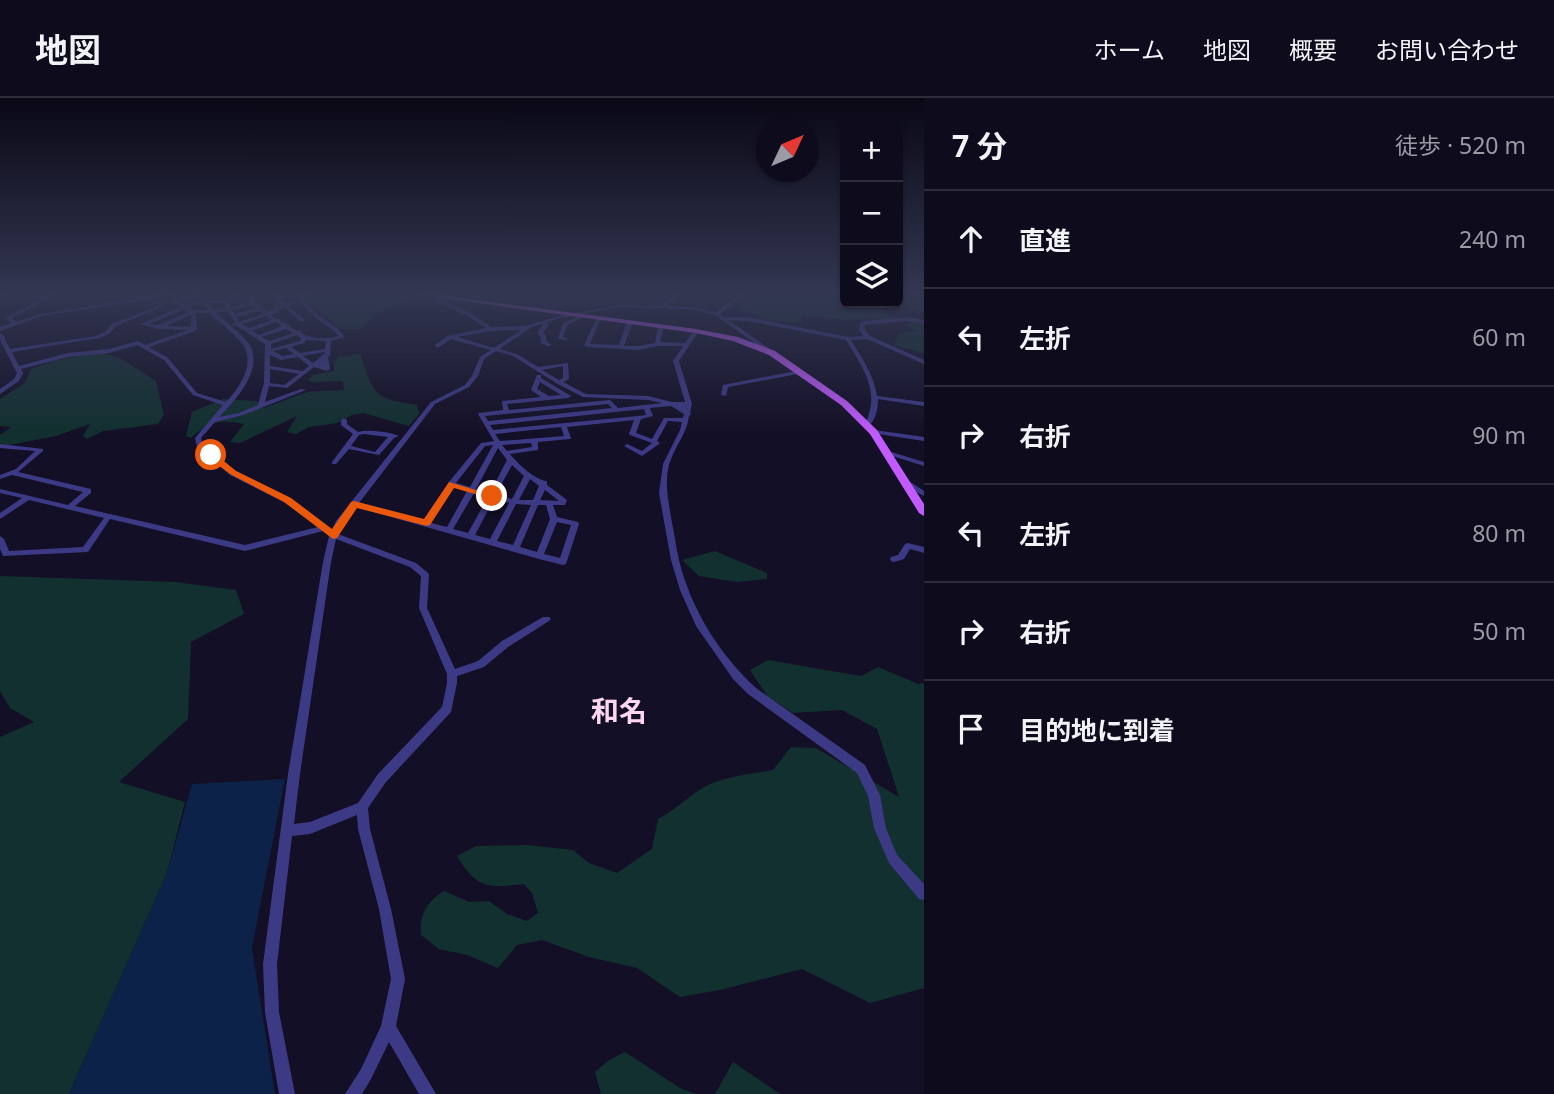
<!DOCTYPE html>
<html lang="ja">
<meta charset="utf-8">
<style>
:root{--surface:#0e0b1c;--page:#171425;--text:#f1f3f6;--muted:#9b9ba3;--line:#2e2b3b}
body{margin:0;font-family:"Noto Sans","Noto Sans JP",sans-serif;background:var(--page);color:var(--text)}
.controls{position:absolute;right:21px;top:21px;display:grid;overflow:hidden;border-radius:10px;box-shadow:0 2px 5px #0004}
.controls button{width:63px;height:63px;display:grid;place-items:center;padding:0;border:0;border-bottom:2px solid var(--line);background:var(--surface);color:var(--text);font:35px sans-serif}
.compass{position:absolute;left:756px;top:21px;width:63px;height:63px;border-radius:50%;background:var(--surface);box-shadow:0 2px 5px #0004;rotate:46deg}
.stop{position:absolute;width:21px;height:21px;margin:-16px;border:5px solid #ea580c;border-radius:50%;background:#fff}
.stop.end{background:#ea580c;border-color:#fff;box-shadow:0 2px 7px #0008}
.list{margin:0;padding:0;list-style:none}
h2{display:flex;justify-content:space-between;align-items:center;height:91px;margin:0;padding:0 28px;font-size:30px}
h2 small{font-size:23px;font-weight:400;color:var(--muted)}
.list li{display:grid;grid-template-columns:46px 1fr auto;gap:21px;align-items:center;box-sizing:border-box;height:98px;padding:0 28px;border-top:2px solid var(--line)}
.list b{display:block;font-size:26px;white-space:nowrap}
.list em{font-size:23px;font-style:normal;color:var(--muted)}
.icon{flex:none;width:38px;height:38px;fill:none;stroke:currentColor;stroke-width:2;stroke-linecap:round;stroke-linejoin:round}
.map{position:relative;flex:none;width:924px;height:996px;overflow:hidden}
header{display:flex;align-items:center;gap:42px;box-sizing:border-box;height:98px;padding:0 35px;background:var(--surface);border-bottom:2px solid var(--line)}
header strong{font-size:33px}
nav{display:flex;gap:38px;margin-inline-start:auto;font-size:24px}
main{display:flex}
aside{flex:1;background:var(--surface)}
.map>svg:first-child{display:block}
</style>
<header>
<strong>地図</strong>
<nav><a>ホーム</a><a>地図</a><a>概要</a><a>お問い合わせ</a></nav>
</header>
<main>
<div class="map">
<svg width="924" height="996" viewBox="0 0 924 996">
<rect width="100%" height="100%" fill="#130f26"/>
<path fill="#12302f" d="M300,197l110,5 -34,13 -15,16h-21z
M827,197h18v8h53v-8h26v17l-34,-7 -10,2 10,10 -4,2 -40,1 -45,-4v7l-31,-2 -33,-14c27,-18 60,-9 90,-6z
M911,224l13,2v29l-30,-8 5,-12 17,-2 -10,-6z
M100,254l20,6 36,23 8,34 -6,9 -55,7 -16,8 -4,-3 7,-12 -34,12 -52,10 -4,-3v-8l11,-8 -11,-1v-27l25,-16 6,-14 27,-9z
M360,256c15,42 13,44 57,51l2,9 -10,12 -46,-13 -11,2 -15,8 -28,4 -13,7 -9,-2 10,-16 -57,27 -10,-1 14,-18c-24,-5 -35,-2 -53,14l-5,-2 6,-24 31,-13 34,2 7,7 43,-16 37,-2 -1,-9 -30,1 -5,-2 5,-5 21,-4v-8l4,-6z
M715,453l52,22v6l-30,3 -38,-6 -17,-16z
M0,478l176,6 60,8 8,24 -53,28 -3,77 -69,63 66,20 -18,71 -98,221h-69v-357l34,-15 -24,-14 -10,-17z
M768,562l93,16 17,-9 40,17 6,-1v305l-54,15 -68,-34 -82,21 -40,7 -43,-29 -48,-11 -47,-17 -25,5 -19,23 -31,-13 -28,-6 -18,-14c-2,-20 6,-34 23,-44l25,11 20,-1 18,13 20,7 11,-8 -6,-20 -8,-9c-37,4 -47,5 -67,-28l19,-10 52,-1 45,5 16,13 28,10 35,-24 6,-30c18,-9 33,-26 50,-34 21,-9 43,-11 65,-15l18,-23 25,1 83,49 -22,-68 -35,-19 -49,3 -25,-16 -18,-27z
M625,954l55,36 16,6h-95l-6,-22 14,-12z
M733,964l47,32h-65z"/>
<path fill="#0c2248" d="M285,681l-33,169 23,146h-206l98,-221 25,-89z"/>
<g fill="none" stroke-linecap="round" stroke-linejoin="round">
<path fill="#3d3a85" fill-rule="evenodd" d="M4,197h6l-10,5v-3z
M49,197h6l-43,23 4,4 25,-8 119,-19h13l-26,5 16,2 -1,5 -46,19 -7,8 -10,4 -87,14 7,14 49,-13 41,-4 29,-8 7,4 43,-15 -29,-1 -19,-5 41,-17 -8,-5v-2l22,-5h9l-25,6 6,4 12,-4h27l8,-6h6l-10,7 3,5 19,-4 -6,-8h5l18,17 14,-7 -11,-10h5l10,8 12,-2v2l-9,3 16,13v2h-4l-16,-14 -13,8 6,4h3v2l10,4v2l8,4h4l-1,2c12,7 25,6 38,3l-6,-6 -19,-13 -19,-22h5l18,20 19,13 8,9 -14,4 -1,14 -2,2 2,12 -3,2 -13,-4 -27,21 -18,-2 -4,16 36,-13 5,1 -63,25 -28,7 -14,16 1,7 34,26 54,27 42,32 4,-9 95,-119 34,-17 7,-9 8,-19 11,-7 -40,-11 -12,8h-4v-2l13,-9 38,-8 -20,-13 -39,-18v-2h4l39,18 21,14 35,-1 33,-10 60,-11 44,1v-2l12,-9h5l-13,11 24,1 25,5 21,-16 11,-1 -7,3 -21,16 4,3h24l100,20 16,-1 -5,-6 1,-7 3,-2 43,-4 18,3v4l-18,-3 -41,4v5l5,6 54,24v4l-57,-25 -16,1c11,18 23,35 26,56l47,6v4l-46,-7c0,9 -2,22 -10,27l-3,-2c16,-33 -2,-56 -19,-84l-98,-19 -20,-1 46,32v2l-2,1 -57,-40 -24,-6 -72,-2 -59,11 -14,5 3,2 -6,8 3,3 1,6 4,2v2h-4l-6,-3 -1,-7 -3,-3 6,-8 -1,-1 -10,3 -33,22 18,5 21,13 30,-4 1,16 -6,3 23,12 62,2 24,6h13l-12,-41 10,-15h-26l-19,4 -51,-3 -3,-2 13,-27 2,-1 2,1 -11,26 29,1 8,-23 3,-2 3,2 -9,24h14l17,-3 3,-17 3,-2 3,2 -4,16 25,1 9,-13h4l1,1 -20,30 13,43 -2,9 1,1 -2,2c-2,18 -15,31 -20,49 -5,19 0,39 3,58 3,13 4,25 7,37 12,49 40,94 77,128l109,77 15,30 6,33 11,27 27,29v16l-5,-1 -30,-36 -15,-35 -6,-32 -11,-23 -109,-79 -15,-15 -37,-53 -16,-36 -9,-30 -12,-67 4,-29 17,-34 2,-8 -14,-1 -11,20 3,2 -1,1 -17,12 -18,-10 3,-2 15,7 10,-8 -22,-8 -1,-1 5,-14 -67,7 4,11 -1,1 -32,3v8l-28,4c8,10 25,26 37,27v4l20,15 -2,5h-12l4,12 21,5 1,2 -13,40 -3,1 -24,-6 -183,-52 -14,17 -4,10 78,29 12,10 1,2 -2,33 28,61 23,-8 24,-20 41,-24h6l2,2 -2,2 -41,26 -24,20 -27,9v7l-6,29 -65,70 -18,26 2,21 21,80 14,70 -9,47 40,68h-17l-30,-52 -18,37 -9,15h-17l16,-25 20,-43 10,-47 -12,-70 -21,-80 -1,-14 -47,19 -18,2 -15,128 2,48 16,82h-16l-14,-82 -2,-48 25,-190 35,-212 6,-26 -6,-5 -78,20 -135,-32 -22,33 -85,4 -3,-7v-13l4,3 5,12 74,-4 21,-29 -75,-18 -29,19v-6l22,-15 -22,-5v-4l68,16 15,-13 -71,-17 -12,4v-4l16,-6 19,-18 -35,-3v-4l43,5v2l-25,21 73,17v4l-16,13 170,39 73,-18 -34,-25 -54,-27 -33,-28 -2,-9 28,-33 -30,-10 -29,-35 -27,-15 -28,8 -41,4 -47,12 2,4 -4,8 -19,13v-5l14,-10 3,-6 -17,-33v-7l3,2 7,14 86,-13 9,-4 7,-8 46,-18v-2l-18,-3 -98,15 -42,15v-4l12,-4 -5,-4v-2zM198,205h6l4,7h-14l-5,-3zM209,205h14l3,5 -13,2zM253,207l3,3 -21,6 -3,-4zM184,211l5,3 -31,13 -9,-1zM228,213l7,12 -3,2 1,1h4l28,18 -1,39 -6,22 -19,8 -20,4c15,-16 43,-44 32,-70 -3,-8 -28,-28 -35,-34zM259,213l4,3 -24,8 -3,-5zM196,215h14c7,7 32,27 35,35 9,19 -7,41 -19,54l-29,-9 -29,-35 -19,-11 46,-16 2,-2zM191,217v12l-25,-1zM266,218l6,4 -23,8 -7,-4zM276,224l6,4 -23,9 -7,-4zM286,231l7,4 -24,8 -7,-4zM521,232l-27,18 -37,-11 33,-6zM297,237l4,3 -1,3 -29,8v-5zM306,242l20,1 -1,8 -25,4 -9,-6 13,-4zM286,250l8,6 -12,2 -9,-5zM496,253l17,5 43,27 27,14 65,3 14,3 -44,5 -8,-8 -101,10 -2,-6 61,-6 3,-2 -30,-18v-3h-4l-6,15 10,7 -39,4 1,9 -24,3 -1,1 16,27 -13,2 -32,39 -25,39 -65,-18 76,-99 34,-17 9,-11 6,-17zM325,254l-1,2 -11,9 -10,-7zM270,257l11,5 17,-3 11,9 -6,5 -33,-5zM563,268v12l-4,2 -17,-10zM270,271l29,5 -15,11 -14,-2zM540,284l21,13 -12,1 -12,-7zM608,306l4,4 -124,13 -3,-5zM671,308l13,8 -1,4h-19l-12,21 -16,-6 5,-14 12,-3 -3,-8zM644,311l2,6 -8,1 -145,14 -3,-5zM561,329l3,9 -64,5 -5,-7zM531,345l1,4 -25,4 -5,-6zM493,347l-23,42 -14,-4 29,-37zM498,350l9,12 -17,33 -14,-4zM512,367l12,11 -12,23 -16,-5zM530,381l9,7 -6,14h-14zM454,389l13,4 -20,36 -16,-4zM545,392l14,11 -19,-1zM474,395l14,4 -20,36 -15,-4zM494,401l15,4 -19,36 -15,-4zM516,406l15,1 -18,40 -16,-4zM538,407h8l4,14 -13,33 -17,-5zM557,424l14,3 -11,33 -16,-4zM336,441l74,28 11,9 -2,32 28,66v9l-5,24 -64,67 -20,29 -48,19 -16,2 6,-50 31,-212z
M582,217l4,1 -19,9 -4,12 4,1v2l-9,-1 5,-16z
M801,272l2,1v2l-75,14 -2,9 -5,-1 2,-10z
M344,320l3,2v4l11,8c10,-3 33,0 41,4l-5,2 -15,17 -30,-6 -13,15h-4v-2l21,-28 -12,-9v-5zM364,336l24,3 -13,15 -24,-6 8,-11z
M874,332l50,7v4l-52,-8 -1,-1z
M888,353l36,11v4l-38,-12v-2z
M903,383h6l15,10v5l-21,-11z
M908,445l16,4v6l-14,-4 -6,10 -10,3 -3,-1 -1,-2 1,-2 7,-2 7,-11z"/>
<path fill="#c25bff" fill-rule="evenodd" d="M419,197h20l257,34 42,8 37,14 72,50 30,29 47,74v12l-5,-3 -49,-79 -29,-29 -72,-50 -36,-14 -37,-8z"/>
</g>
<linearGradient id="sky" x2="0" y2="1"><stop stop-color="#0a0815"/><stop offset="0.58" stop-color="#333752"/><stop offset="1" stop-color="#333752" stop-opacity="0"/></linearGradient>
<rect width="924" height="337" fill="url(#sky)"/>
<path fill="#ea580c" d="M208,355h6l22,18 55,27 41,31 19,-27 3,-1 70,18 25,-37 47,14 -4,3 -38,-11 -24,37 -3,1 -70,-18 -20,30 -4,1 -49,-37 -54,-28 -22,-17z"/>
<g text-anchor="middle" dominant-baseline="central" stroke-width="5" stroke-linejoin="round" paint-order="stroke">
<g font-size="28" font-weight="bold" fill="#ffd6f0" stroke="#130f26">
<text x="619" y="612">和名</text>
</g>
</g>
</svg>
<div class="controls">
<button>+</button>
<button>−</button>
<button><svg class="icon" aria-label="layers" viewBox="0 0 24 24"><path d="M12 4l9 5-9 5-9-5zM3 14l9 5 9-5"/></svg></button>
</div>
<svg class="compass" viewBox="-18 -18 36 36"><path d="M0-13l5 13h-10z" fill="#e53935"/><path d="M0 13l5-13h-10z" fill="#9b9ba3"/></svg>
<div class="stop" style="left:211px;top:357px"></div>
<div class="stop end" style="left:492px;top:398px"></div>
</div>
<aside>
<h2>7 分<small>徒歩 · 520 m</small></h2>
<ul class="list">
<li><svg class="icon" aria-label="ahead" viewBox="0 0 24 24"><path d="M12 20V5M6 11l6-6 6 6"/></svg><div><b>直進</b></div><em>240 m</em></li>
<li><svg class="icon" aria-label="left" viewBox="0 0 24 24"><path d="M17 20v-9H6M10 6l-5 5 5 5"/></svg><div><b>左折</b></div><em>60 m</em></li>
<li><svg class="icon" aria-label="right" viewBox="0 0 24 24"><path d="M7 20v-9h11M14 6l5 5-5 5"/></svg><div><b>右折</b></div><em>90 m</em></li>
<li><svg class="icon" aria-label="left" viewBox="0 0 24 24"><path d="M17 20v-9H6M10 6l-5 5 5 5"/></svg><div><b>左折</b></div><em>80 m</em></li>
<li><svg class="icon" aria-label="right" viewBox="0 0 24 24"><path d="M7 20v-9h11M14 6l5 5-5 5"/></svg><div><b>右折</b></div><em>50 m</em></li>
<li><svg class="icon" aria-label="arrive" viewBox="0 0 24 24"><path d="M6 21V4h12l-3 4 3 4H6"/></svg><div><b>目的地に到着</b></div></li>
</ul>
</aside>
</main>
